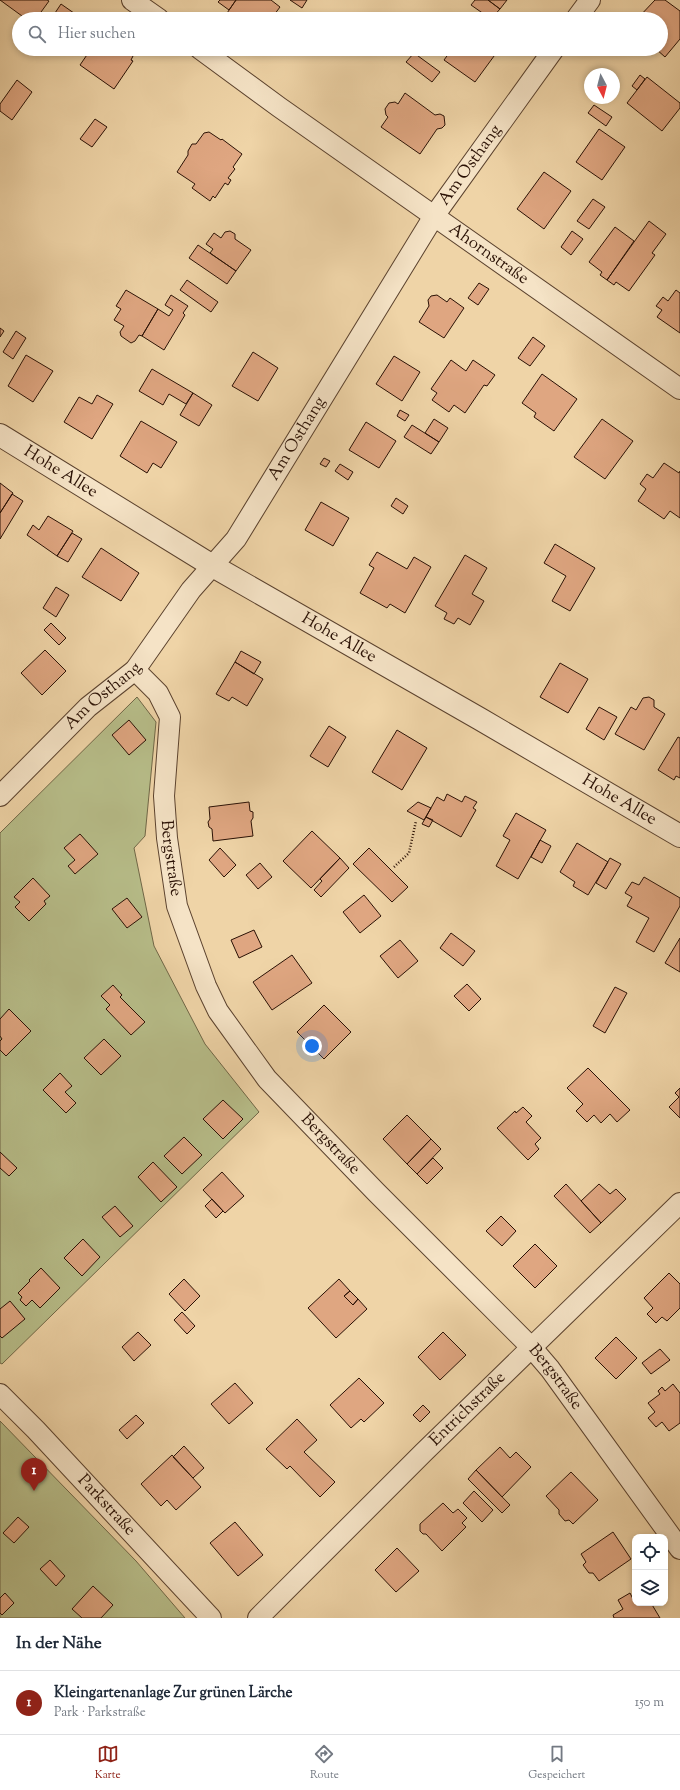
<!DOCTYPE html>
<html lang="de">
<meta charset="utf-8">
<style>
:root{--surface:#fff;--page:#f6f6f7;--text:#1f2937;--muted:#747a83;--line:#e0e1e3;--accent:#8f2418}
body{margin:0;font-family:"Sorts Mill Goudy",serif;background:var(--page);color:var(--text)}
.controls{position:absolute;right:12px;bottom:12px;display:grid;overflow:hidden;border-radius:8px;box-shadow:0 2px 6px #0003}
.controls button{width:36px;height:36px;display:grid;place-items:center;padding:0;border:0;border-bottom:1px solid var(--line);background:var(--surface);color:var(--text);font:20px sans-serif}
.compass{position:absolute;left:584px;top:68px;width:36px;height:36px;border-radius:50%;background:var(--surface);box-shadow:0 2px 6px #0003;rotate:173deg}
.you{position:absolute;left:312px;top:1046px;width:14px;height:14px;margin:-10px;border:3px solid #fff;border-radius:50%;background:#1a73e8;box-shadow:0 0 0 6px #1a73e833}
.badge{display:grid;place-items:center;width:26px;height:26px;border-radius:50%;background:var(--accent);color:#fff;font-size:13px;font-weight:700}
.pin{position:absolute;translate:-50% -33px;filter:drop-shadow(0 1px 2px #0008)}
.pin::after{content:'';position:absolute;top:21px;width:14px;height:12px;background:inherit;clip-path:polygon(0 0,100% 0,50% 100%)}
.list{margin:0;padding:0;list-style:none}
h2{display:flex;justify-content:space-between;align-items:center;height:52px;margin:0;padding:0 16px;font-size:17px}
h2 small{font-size:13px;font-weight:400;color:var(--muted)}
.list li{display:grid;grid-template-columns:26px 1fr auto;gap:12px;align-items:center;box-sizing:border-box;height:64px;padding:0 16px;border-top:1px solid var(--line)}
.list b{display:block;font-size:15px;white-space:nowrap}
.list p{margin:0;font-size:13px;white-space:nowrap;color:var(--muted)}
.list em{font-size:13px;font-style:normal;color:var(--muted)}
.icon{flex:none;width:22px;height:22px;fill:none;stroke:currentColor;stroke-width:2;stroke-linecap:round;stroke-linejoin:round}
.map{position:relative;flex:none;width:680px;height:1618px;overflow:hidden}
.search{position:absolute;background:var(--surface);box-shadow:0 2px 6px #0003;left:12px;right:12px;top:12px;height:44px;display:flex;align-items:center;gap:10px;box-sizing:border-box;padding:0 14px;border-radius:22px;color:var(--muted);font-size:15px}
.sheet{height:116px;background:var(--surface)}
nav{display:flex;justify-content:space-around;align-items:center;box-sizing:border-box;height:56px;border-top:1px solid var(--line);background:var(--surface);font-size:11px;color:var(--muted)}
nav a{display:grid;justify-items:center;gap:2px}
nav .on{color:var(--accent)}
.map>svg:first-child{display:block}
</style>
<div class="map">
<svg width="680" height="1618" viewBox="0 0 680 1618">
<rect width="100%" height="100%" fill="#efd4a7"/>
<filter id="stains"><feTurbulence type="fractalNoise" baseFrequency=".005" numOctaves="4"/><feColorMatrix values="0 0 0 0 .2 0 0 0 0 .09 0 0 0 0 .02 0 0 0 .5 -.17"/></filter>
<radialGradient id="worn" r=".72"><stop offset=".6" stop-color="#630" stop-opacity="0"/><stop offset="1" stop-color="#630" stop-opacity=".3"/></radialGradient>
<path fill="#b7bd89" stroke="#706747" d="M137,697l19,25 -11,114 -11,12 20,98 51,98 54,68 -257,252 -2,-1v-530z
M0,1421l136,140 49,57h-185z"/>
<path fill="#dfa681" stroke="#2a1105" d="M0,0h47l2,1 -13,18h-16l2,-3z
M220,0h16l-7,10 -11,-8z
M236,0h35l9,7 -9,12h-42l-4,-3z
M290,0h17l-5,8z
M475,0h13l12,9 -9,10 -20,-14z
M488,0h19l-7,9z
M655,0h10l15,11v28l-15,18 -9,-8h5v-30h-24z
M61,4l20,14 -1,1h-29z
M91,49h25l5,3 2,-3 10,7 -2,4 2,1 -19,28 -34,-24z
M452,49h41l4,3 -22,30 -31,-22z
M414,53l26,19 -8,10 -26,-20z
M640,75l5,4 -8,11 -5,-4z
M647,77l33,26v5l-18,23 -35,-28z
M17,80l15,12 -20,28 -12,-9v-7z
M405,93l30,22 5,-1 4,2 1,9 -3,3 -5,1 -17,25 -39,-27 7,-10 -2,-2 -1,-6 4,-6 6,-1 3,2z
M594,105l18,12 -6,9 -18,-13z
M95,119l12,8 -15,20 -12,-8z
M599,129l26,18 -23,33 -26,-18z
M209,132l12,8 1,-1 20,15 -9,13 2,2 -7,9 3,2 -3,5 -3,-2 -10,15 -2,-2 -3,5 -18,-13 3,-4 -18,-12 11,-17v-4l4,-7h4l8,-11z
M544,172l27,19 -27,38 -27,-20z
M593,199l12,8 -16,22 -12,-8z
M649,221l17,13 -14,19 3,2 -26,36 -13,-9 -2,3 -7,-5z
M615,227l19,14 -27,39 -7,-5 2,-3 -13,-10z
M230,231l5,3v5l16,11 -15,21 -26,-18 3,-4 -7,-5 8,-11 7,5 4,-6z
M572,231l11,8 -12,16 -10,-8z
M198,245l38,26 -9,13 -38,-26z
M187,280l31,22 -7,10 -31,-22z
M479,283l10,6 -11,16 -10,-7z
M126,290l32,19 -16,27 -3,-1 -4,6 -4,2 -10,-7 -1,-4 4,-6 -10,-6 7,-11 -5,-3z
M676,290l4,3v40l-23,-16 5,-7 -6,-4 7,-9 5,4z
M171,295l17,11 -5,7 2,2 -21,35 -22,-14 16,-27 11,7 4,-6 -8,-5z
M437,295l10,7 3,-4 14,10 -20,30 -25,-16 10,-16 -1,-6 3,-4z
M0,328l4,3 -4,6z
M16,331l10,7 -13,21 -10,-7z
M533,337l12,9 -15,20 -12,-8z
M253,352l25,16 -20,33 -26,-15z
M26,355l27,16 -20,31 -25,-16z
M394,356l26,16 -18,29 -26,-17z
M451,360l15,11 7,-11 22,15 -8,11 -3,-1 -19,28 -11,-8 -5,7 -17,-12 5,-7 -6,-4z
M152,369l41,24 -7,11 -17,-10 -6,11 -24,-14z
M542,374l35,25 -23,32 -20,-14 2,-4 -14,-10z
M193,393l19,12 -13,21 -19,-11z
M97,395l16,9 -21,35 -28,-17 15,-25 13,7z
M400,410l9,5 -4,6 -8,-5z
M434,419l14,9 -9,14 -14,-9z
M602,419l31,22 -28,38 -31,-22z
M141,421l36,21 -16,26 -8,-5 -6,10 -27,-17z
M366,422l30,19 -17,27 -30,-18z
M412,425l27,17 -8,12 -27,-17z
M324,458l6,3 -4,6 -6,-3z
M664,463l15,10 1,-2v47l-10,-7 -6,8 -26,-18 8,-12 -6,-5 7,-10 6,4z
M340,464l13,8 -5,8 -13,-9z
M0,483l13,10 -13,20z
M12,494l11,7 -23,38v-26z
M396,498l12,8 -5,8 -12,-8z
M321,502l28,16 -16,28 -28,-16z
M48,516l25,15 -16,25 -30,-21 6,-10 6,5z
M72,533l10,6 -14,23 -11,-6z
M555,544l40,24 -25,43 -18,-10 14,-25 -22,-13z
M101,548l38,25 -18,28 -39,-24z
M377,552l30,17 7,-12 17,10 -26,46 -15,-9 -3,4 -27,-15 14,-25 -5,-3z
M465,555l22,13 -15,26 12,7 -14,24 -12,-7 -4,6 -10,-5 3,-6 -12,-7z
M56,587l13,8 -13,22 -13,-9z
M51,623l15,15 -7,7 -15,-15z
M45,650l21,21 -24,24 -21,-22z
M241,651l20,11 -7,12 -19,-12z
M235,662l28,17 -16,27 -15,-9 -3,4 -13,-7z
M560,663l28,16 -20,34 -28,-16z
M649,697l5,3v7l11,7 -21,36 -29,-16 16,-27 5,3 7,-12z
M599,707l18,10 -13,23 -18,-11z
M129,720l17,20 -17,15 -17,-20z
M329,726l17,11 -18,30 -18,-11z
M397,730l30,18 -25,42 -30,-18z
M678,737l2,1v40l-4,-2 -2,4 -16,-10z
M447,794l15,8 3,-6 12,6 -4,6 3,2 -15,27 -35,-20 11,-20 7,4z
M249,802l1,9 3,1v6l-2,3 2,15 -40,5 -1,-12 -3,-2 -1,-5 2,-3 -1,-12z
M418,802l13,6 -7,12 -17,-9z
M516,813l30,17 -28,49 -22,-13 14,-26 -7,-4z
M426,817l7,3 -4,7 -7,-3z
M312,831l28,27 -29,30 -28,-27z
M80,834l18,20 -23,20 -7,-8 7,-6 -11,-12z
M540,840l11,6 -9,17 -11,-6z
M577,843l31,19 -20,33 -15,-9 2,-4 -15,-10z
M220,848l16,17 -12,12 -15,-17z
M369,848l39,39 -16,15 -39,-38z
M340,858l9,10 -28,29 -7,-7 8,-9 -2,-2z
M610,858l11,6 -15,25 -10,-6z
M260,863l12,14 -14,12 -12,-14z
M644,877l36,21v8l-26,46 -18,-10 13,-24 -22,-12 5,-9 -7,-4 7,-11 7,3z
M33,878l17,18 -6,5 2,3 -17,17 -14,-14 5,-5 -6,-5z
M364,895l17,21 -21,17 -17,-21z
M127,898l15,19 -15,11 -15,-19z
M254,930l8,17 -23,11 -8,-18z
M451,933l24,18 -12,15 -23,-18z
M680,938v34l-15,-9z
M400,940l18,21 -20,17 -18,-22z
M292,955l20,28 -40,27 -19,-28z
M467,984l14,15 -12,12 -15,-15z
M113,985l9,10 -2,2 25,25 -14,13 -25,-26 4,-4 -9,-9z
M615,987l12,6 -22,40 -12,-7z
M324,1005l27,27 -27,27 -27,-27z
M9,1009l22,22 -25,25 -6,-6v-9l2,-2 -2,-3v-17z
M104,1039l17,17 -20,19 -17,-17z
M588,1068l42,42 -13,12 -7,-8 -9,9 -7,-8 -7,7 -11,-11 7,-7 -16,-16z
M60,1073l12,13 -7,6 11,11 -10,10 -23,-23z
M680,1088v30l-11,-11 10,-10 -4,-4z
M223,1100l20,19 -20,20 -20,-20z
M523,1107l9,9 -6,6 15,16 -6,6 4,5 -11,11 -31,-32 18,-17 1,2z
M407,1115l24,24 -24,25 -24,-25z
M184,1137l18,18 -20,19 -18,-18z
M431,1139l10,10 -24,25 -10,-10z
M0,1152l17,16 -8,8 -9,-8z
M433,1158l10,10 -16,16 -10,-10z
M153,1162l24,25 -16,15 -23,-25z
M222,1172l22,24 -19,17 -22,-23z
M566,1184l35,39 -11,10 -36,-37z
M599,1184l11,10 6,-5 10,10 -25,24 -20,-22z
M212,1199l11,12 -7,7 -11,-12z
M115,1206l18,20 -13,11 -18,-20z
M501,1216l15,15 -14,15 -16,-15z
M83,1239l17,18 -18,19 -18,-18z
M535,1244l22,22 -22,22 -22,-22z
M41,1268l19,20 -20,20 -8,-8 -6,6 -6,-6 2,-3 -4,-4 12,-12 -1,-1z
M669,1273l11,11v24l-13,13 -5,-4 -6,6 -9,-9 6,-6 -9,-10z
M184,1279l16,17 -15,15 -16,-17z
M339,1279l11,12 -6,5 9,9 5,-6 9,10 -31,29 -28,-30z
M350,1291l8,8 -5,6 -9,-9z
M10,1301l15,18 -23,19 -2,-2v-27z
M182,1312l13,14 -8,8 -13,-14z
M138,1332l13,13 -17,16 -12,-14z
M443,1332l23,23 -26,25 -22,-23z
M616,1337l21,21 -21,21 -21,-21z
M660,1349l10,11 -19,14 -9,-11z
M359,1378l25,25 -20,19 -3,-3 -10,9 -21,-23z
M235,1383l18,20 -24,21 -18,-20z
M673,1384l7,9v30l-11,8 -7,-9 -6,5 -8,-9 7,-6 -7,-9 12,-9 -2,-3 4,-4 3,4z
M423,1405l7,7 -10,10 -7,-7z
M136,1415l8,8 -17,16 -8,-9z
M297,1419l20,21 -13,12 31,30 -15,15 -30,-31 -3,3 -21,-20z
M184,1446l20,22 -11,10 -20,-21z
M500,1447l10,11 6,-6 15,15 -29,30 -26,-27z
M172,1455l29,32 -25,23 -9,-10 -6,6 -20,-22z
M476,1470l34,35 -8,8 -34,-34z
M571,1472l27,28 -25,24 -4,-4 -4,1 -6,-7v-4l-13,-14z
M474,1491l19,19 -11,12 -19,-19z
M443,1503l10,10 5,-4 9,9 -5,5 4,4 -24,24 -16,-17h-3l-3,-3v-7z
M18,1517l11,10 -15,16 -11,-10z
M235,1522l28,33 -25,21 -28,-33z
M613,1532l18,27 -32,22 -6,-8h-4l-6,-8 3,-3 -5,-8z
M397,1548l22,23 -23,21 -21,-22z
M50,1560l15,16 -9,10 -16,-17z
M93,1586l20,19 -12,13h-19l-10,-9z
M5,1593l9,10 -12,12 -2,-2v-15z
M630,1593l5,10h16l9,15h-46l-1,-3 10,-6 -5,-9z"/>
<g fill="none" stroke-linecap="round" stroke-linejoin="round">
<defs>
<g id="minor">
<path d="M132,0l27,19"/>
<path d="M576,19l14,-19"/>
<path id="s1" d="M200,49l79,58 401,282"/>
<path id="s2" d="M135,670l23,23 12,24 -6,79 3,42 10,68 29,80 12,25 49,68 109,113 156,156 18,21 130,180"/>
<path id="s3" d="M0,796l88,-89 47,-37 56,-80 45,-51 198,-323 120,-167"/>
<path id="s4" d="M0,1394l36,36 175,188"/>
<path id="s5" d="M258,1618l166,-166 256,-249"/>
</g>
<g id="tertiary">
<path id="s6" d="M0,435l211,130 269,154 200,117"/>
</g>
</defs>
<use href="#minor" stroke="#5b422e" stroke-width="22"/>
<use href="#tertiary" stroke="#5b422e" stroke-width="24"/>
<path stroke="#2a1105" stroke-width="2.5" stroke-dasharray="1 2" stroke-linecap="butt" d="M394,867l15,-14 7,-32"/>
<use href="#minor" stroke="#f5e3c6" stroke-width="20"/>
<use href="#tertiary" stroke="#f5e3c6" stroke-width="22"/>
</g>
<g text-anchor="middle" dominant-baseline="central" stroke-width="3.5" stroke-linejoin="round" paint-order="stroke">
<g font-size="17" fill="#2a1105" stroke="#f5e3c6">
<text stroke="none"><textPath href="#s3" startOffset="792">Am Osthang</textPath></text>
<text stroke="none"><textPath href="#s1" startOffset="354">Ahornstraße</textPath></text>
<text stroke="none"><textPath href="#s3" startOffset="468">Am Osthang</textPath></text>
<text stroke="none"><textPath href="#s6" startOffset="71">Hohe Allee</textPath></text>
<text stroke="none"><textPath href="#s6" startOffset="395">Hohe Allee</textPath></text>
<text stroke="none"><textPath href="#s3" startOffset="144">Am Osthang</textPath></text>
<text stroke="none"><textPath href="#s6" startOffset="719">Hohe Allee</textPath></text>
<text stroke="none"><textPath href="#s2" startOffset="201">Bergstraße</textPath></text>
<text stroke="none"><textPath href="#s2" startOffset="537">Bergstraße</textPath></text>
<text stroke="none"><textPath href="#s2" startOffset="861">Bergstraße</textPath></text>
<text stroke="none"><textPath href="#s5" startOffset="296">Entrichstraße</textPath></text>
<text stroke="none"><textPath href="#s4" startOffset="154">Parkstraße</textPath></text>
</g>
</g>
<rect width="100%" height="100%" filter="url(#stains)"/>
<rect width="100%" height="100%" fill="url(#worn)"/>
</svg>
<div class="controls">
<button><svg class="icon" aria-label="locate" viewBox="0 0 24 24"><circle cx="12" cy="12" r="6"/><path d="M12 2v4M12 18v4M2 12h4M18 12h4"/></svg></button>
<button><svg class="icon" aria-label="layers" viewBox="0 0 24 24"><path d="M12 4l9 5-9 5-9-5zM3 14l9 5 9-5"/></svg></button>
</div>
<svg class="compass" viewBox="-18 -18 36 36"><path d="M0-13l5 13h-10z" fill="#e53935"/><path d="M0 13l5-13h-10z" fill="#747a83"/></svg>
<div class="you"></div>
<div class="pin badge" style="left:34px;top:1491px">1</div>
<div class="search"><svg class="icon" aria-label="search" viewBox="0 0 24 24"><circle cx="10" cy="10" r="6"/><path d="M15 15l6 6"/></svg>Hier suchen</div>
</div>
<section class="sheet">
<h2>In der Nähe<small></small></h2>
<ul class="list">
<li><span class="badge">1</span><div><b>Kleingartenanlage Zur grünen Lärche</b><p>Park · Parkstraße</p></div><em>150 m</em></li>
</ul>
</section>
<nav>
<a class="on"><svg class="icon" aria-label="map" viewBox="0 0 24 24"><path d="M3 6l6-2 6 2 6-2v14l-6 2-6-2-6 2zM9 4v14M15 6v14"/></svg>Karte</a>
<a><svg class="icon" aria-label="directions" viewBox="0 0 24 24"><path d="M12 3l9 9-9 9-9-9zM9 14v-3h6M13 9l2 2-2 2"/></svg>Route</a>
<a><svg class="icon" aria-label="saved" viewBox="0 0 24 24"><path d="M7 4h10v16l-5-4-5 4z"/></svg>Gespeichert</a>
</nav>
